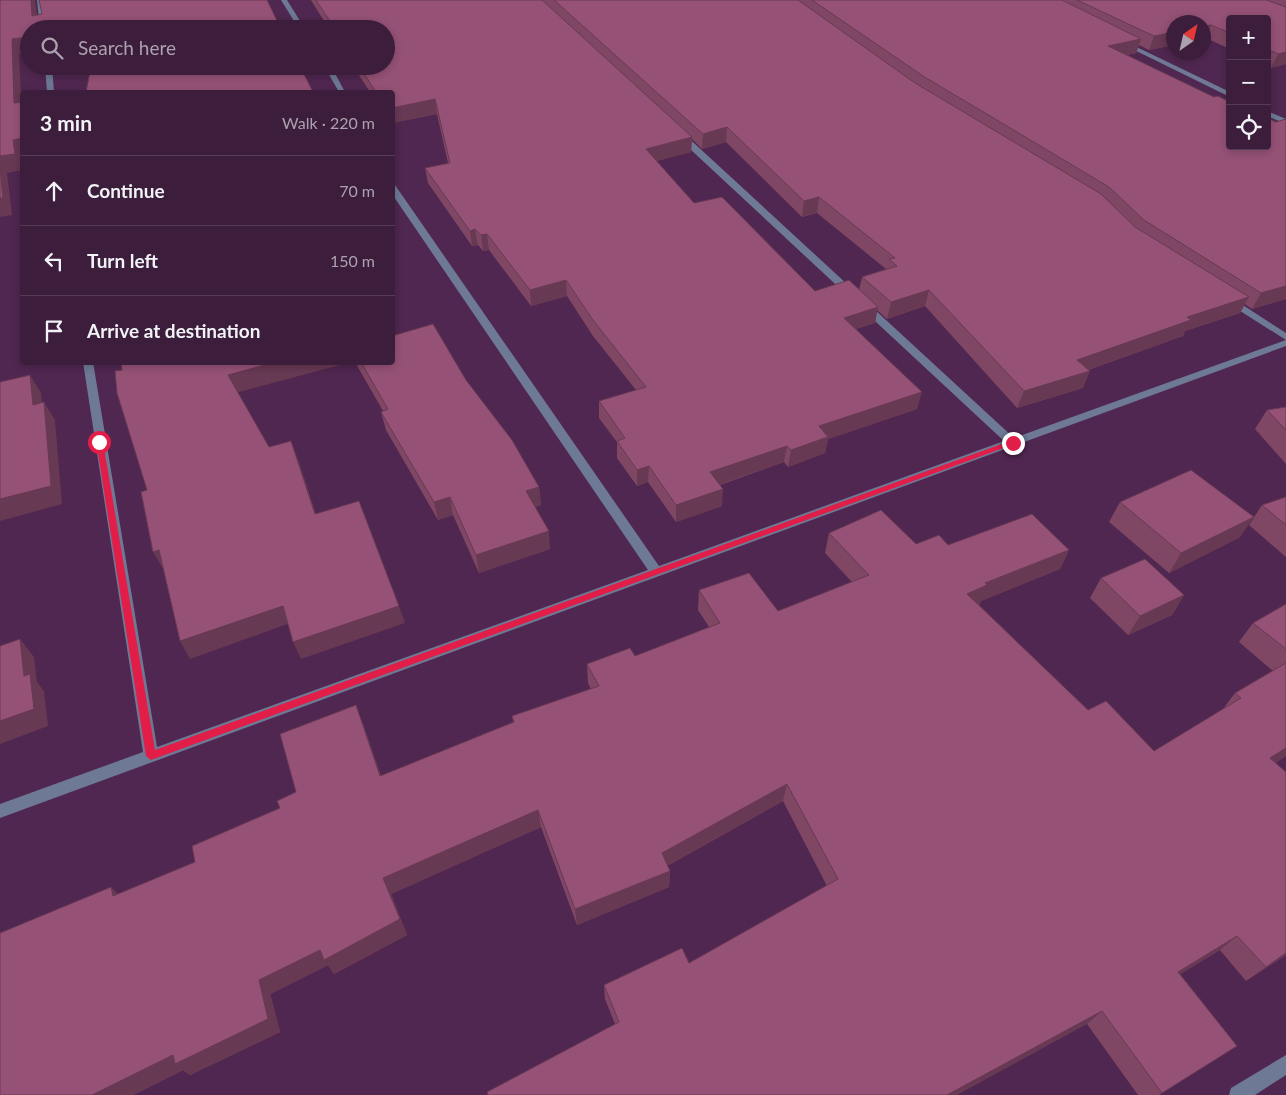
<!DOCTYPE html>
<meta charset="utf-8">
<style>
:root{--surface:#3c1d3c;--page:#472a47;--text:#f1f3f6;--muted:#aca2af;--line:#553b56}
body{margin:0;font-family:Lato,sans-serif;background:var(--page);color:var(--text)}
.controls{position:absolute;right:15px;top:15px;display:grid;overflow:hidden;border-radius:5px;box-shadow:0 2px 8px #0003}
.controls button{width:45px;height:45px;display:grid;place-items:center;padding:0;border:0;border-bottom:1px solid var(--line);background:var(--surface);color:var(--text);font:25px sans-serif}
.compass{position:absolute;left:1166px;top:15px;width:45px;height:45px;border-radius:50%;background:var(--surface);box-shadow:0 2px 8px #0003;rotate:34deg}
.stop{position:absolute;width:15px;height:15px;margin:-11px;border:4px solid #e11d48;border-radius:50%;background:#fff}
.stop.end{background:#e11d48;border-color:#fff;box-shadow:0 1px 5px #0008}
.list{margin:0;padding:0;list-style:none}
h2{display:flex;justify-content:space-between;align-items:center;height:65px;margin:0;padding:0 20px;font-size:21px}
h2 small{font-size:16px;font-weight:400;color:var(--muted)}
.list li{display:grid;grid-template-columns:32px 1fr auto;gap:15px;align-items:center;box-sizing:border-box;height:70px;padding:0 20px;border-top:1px solid var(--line)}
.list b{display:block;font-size:19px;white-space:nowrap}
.list em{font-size:16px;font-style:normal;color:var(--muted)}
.icon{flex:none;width:28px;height:28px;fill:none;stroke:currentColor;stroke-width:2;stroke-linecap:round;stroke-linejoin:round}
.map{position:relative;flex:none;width:1286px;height:1095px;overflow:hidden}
.search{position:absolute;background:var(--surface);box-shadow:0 2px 8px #0003;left:20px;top:20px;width:375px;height:55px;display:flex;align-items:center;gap:12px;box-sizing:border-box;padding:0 18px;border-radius:28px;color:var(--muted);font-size:19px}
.panel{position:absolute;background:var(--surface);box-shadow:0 2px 8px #0003;left:20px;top:90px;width:375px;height:275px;border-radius:5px}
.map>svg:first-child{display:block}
</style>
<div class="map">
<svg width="1286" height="1095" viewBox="0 0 1286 1095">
<rect width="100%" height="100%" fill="#502750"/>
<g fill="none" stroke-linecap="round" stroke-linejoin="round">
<path fill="#6d7995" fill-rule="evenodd" d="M37,0h6l3,29h-6z
M281,0h6l18,29h-6z
M1120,41h4l106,51v5l-110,-54z
M45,66h7l2,26h-7z
M324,66h7l14,26h-6z
M1267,111l19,8v5l-19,-8z
M676,132h6l332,306 272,-98 -60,-38v-4h6l54,35v13l-1286,472v-14l143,-52 -60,-390h10l64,385 491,-177 -256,-376v-9h3l264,381 345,-125 -328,-305z
M1286,1055v20l-31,20h-26l2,-7z"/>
</g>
<path fill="#804765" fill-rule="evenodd" d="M311,0h975v6h-4l4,58 -15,4 -4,-2v-47h-37v30l-24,-11 -2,1v-17h-30v23l-25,5 -10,-5 -3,8 -9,2 159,244 -34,10 -7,-5 -5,9 -55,18 -2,5 -95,34 -5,18 -66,20 -92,-102 -38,13 -10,-9 -2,13 -19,6 61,80 -89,30 -3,14 -37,14 -4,-5 -64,23 2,21 -46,16 -28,-40 -11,4 -20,-28v-16l-18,-24v-17l37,-11 -43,-54 -26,-40 -36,10 -42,-56 -6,1 -5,-6 -6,1 -44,-63 -3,-15 23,-5 -11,-49 -45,9v-31h-22l-17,-26h33v-37h-57zM692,139l10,10 24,-7 76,75 15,-4 69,56 -24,8 -3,13 -44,1 -121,-88 -38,-42 35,-9z
M355,362h37l74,18 73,107 2,18 -6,2 15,42 -71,24 -26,-58 -15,5 -52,-90 -5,-18 2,-1z
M1286,407v57l-31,-35 12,-19z
M1286,497v60l-37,-32 13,-20z
M1120,502l120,35 -71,36 -60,-51z
M829,533l87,11 153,6 -9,19 -79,32 -2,4 109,105 66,41 69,-42 12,-16 38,-22 -34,-29 14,-19 33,-19v152l-11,7 11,9v183l-40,26 -26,-31 -40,24 57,72 -78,49h-21l-51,-71h-472l-10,-25 -1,-14 85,-22 138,-77 -44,-85 -116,65 3,5 -1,16 -92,38 -36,-98 -150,67 16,41 -73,39 -6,-9 -58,29 10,38 -90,43 -7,-5 -50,25h-133l118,-201 77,-32 85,-54 83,-84 18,52 132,-54 -1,-6 79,-27 -3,-6 -1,-19 48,-8 74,-29 -11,-17 1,-20 79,21 74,-29 -27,-29z
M1101,578l83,17 -12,20 -44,20 -38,-37z"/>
<path fill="#683953" d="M31,0h5h-1l4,29 -7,-13z
M1211,25l-5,13 -2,1v-13z
M1174,32v13l-25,5 5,-14z
M29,37v16l-10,1 3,65 -8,-16 -2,-64z
M1141,39l-5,14 -32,7 4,-14z
M1286,52v12l-15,4 7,-14z
M435,99l2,15 -45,9v-15z
M727,127l-1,15 -24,7 1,-15z
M692,137l-1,15 -45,12v-15z
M22,138v18h-1l1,14 -15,3 5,42 -12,2v-61l13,-16z
M819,197l-2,16 -15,4 2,-16z
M475,229l3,16 -6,1 -2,-15z
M487,234l2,16 -6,1 -2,-16z
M566,280l1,16 -36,10 -1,-16z
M1286,286v13l-34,10 9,-16z
M929,290l-4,16 -38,13 4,-17z
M1249,297l-9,16 -55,18 -2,5 -113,40 7,-16 110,-43z
M878,307l-3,16 -34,11 3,-16z
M276,362h75l-116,31 -7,-18z
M1090,371l-7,17 -66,20 7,-17z
M30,375l11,18 3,30 -11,-18z
M922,392l-5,17 -89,30 -3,14 -37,14 3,-17 28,-24z
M44,402l11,18 7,84 -62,17v-22z
M291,441l7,18 24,73 -7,-18z
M787,446l-3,16 -75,26 1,-16z
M649,466l-1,16 -11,4v-16z
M539,487l2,18 -13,4 -2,-18z
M723,489l-1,17 -46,16v-17z
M450,497l3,18 -15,5 -4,-18z
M1254,517l-14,20 -71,36 12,-20z
M549,531l1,18 -71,24 -3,-18z
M159,550l10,18 -6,1 -10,-17z
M1069,550l-9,19 -79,32 -2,4 -12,-11 18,-11z
M1184,595l-12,20 -44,20 12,-19z
M283,606l7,17 -100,36 -10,-18z
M399,606l6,17 -104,36 -8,-17z
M20,639l14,18 3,25 7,9 4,35 -48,18v-23l24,-45z
M356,705l7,19 24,70 -7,-18z
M1286,748v8l-33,20 17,-18z
M787,784l-4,17 -122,68 1,-16z
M538,810l3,17 -150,67 16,41 -73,39 -6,-9 -58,29 10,38 -90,43 -7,-5 -50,25h-41l167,-115 124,-102z
M670,871l-1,16 -92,38 -2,-16z
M111,887l16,16 -14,-7z
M1237,936l-17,14 -59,36 17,-14z
M1286,953v2l-40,26z
M1102,1011l-15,13 -130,71h-10z"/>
<path fill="#955276" stroke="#683953" d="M0,0h31l1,16 10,-2 -3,-14h228l14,29h-183v-2l-11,2h-58v8l-17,2 2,64 8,-1v36l-9,2 2,14 -15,2z
M316,0h226l150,137 -46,12 48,54 28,-6 93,94 34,-11 29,27 -34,11 78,74 -103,34 9,11 -37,13 -4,-4 -77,26 13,17 -47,16 -27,-39 -12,4 -20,-29 8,-3 -26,-37 47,-14 -53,-67 -27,-40 -36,10 -43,-56 -6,1 -6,-6 -5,2 -45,-63 25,-5 -15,-64 -43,9v-16h-16l-17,-26h27v-37h-51z
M554,0h244l117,83 186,111 34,33 114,70 -62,20 4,3 -114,40 13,11 -66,20 -95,-101 -38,12 -29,-25 35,-11 -8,-7 6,-1 -76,-61 -15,4 -77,-74 -24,7z
M812,0h250l79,39 -33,7 106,51 4,-1 12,6v44h37v-28l9,4 10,-3v167l-25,7 -117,-73 -35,-33 -186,-111z
M1077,0h189l20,7v45l-8,2 -11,-5v-30h-37v14l-19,-8 -7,1v-4h-30v10l-20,4z
M91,66h209l13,26h-227z
M0,167l3,31h-3z
M433,324l33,56 46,60 27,47 -13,4 23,40 -73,24 -26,-58 -16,5 -53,-90 7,-3 -27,-47h31v-26z
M121,362h155l-48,13 41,72 22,-6 24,73 44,-13 40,105 -106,36 -10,-36 -103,35 -21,-91 -6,2 -12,-60 6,-2 -30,-97 -2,-22 7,-1z
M30,375l3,30 11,-3 7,84 -51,13v-117z
M1286,407v23l-19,-20z
M1191,470l63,47 -73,36 -61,-51z
M1286,497v28l-24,-20z
M881,510l35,34 23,-9 9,10 84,-31 37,36 -84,33 2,2 -20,9 121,116 18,-9 48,50 87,-53 -6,-5 51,-30v85l-16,10 16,14v181l-20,14 -29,-31 -59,36 59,74 -75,47 -60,-82 -155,84h-459l-1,-3 132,-70 -15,-37 78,-37 7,15 149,-84 -51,-95 -125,69 8,18 -95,38 -37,-99 -155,68 17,41 -76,41 -4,-10 -61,30 9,39 -93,45 -2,-9 -81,40h-92v-162l111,-46 2,9 82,-34 -3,-16 88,-38 -3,-7 19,-9 -16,-58 76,-29 24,71 134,-54 -2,-6 87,-30 -12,-22 43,-16 5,8 85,-33 -21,-33 50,-17 29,38 91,-36 -40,-42z
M1145,559l39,36 -44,21 -39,-38z
M1286,604v45l-33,-26z
M20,639l4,37 6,-2 4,35 -34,12v-75z"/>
<path fill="#e11d48" d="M96,440l7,2 52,308 855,-309 7,2 -866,317 -5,-4z"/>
</svg>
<div class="controls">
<button>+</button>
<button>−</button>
<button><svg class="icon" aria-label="locate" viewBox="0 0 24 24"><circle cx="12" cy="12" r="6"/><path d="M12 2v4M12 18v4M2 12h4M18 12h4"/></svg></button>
</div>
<svg class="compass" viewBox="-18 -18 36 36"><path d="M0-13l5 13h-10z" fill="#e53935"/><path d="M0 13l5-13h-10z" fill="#aca2af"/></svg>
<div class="stop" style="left:99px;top:442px"></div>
<div class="stop end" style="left:1013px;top:443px"></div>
<div class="search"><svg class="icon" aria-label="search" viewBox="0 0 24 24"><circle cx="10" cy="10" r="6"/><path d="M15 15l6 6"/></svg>Search here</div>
<section class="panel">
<h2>3 min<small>Walk · 220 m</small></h2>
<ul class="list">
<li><svg class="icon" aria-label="ahead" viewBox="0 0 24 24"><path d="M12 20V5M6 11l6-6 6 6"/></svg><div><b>Continue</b></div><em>70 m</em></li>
<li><svg class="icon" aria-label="left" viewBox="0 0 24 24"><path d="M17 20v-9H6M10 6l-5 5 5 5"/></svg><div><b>Turn left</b></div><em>150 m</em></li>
<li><svg class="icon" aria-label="arrive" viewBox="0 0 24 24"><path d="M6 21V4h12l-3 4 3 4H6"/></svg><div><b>Arrive at destination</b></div></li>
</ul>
</section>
</div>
